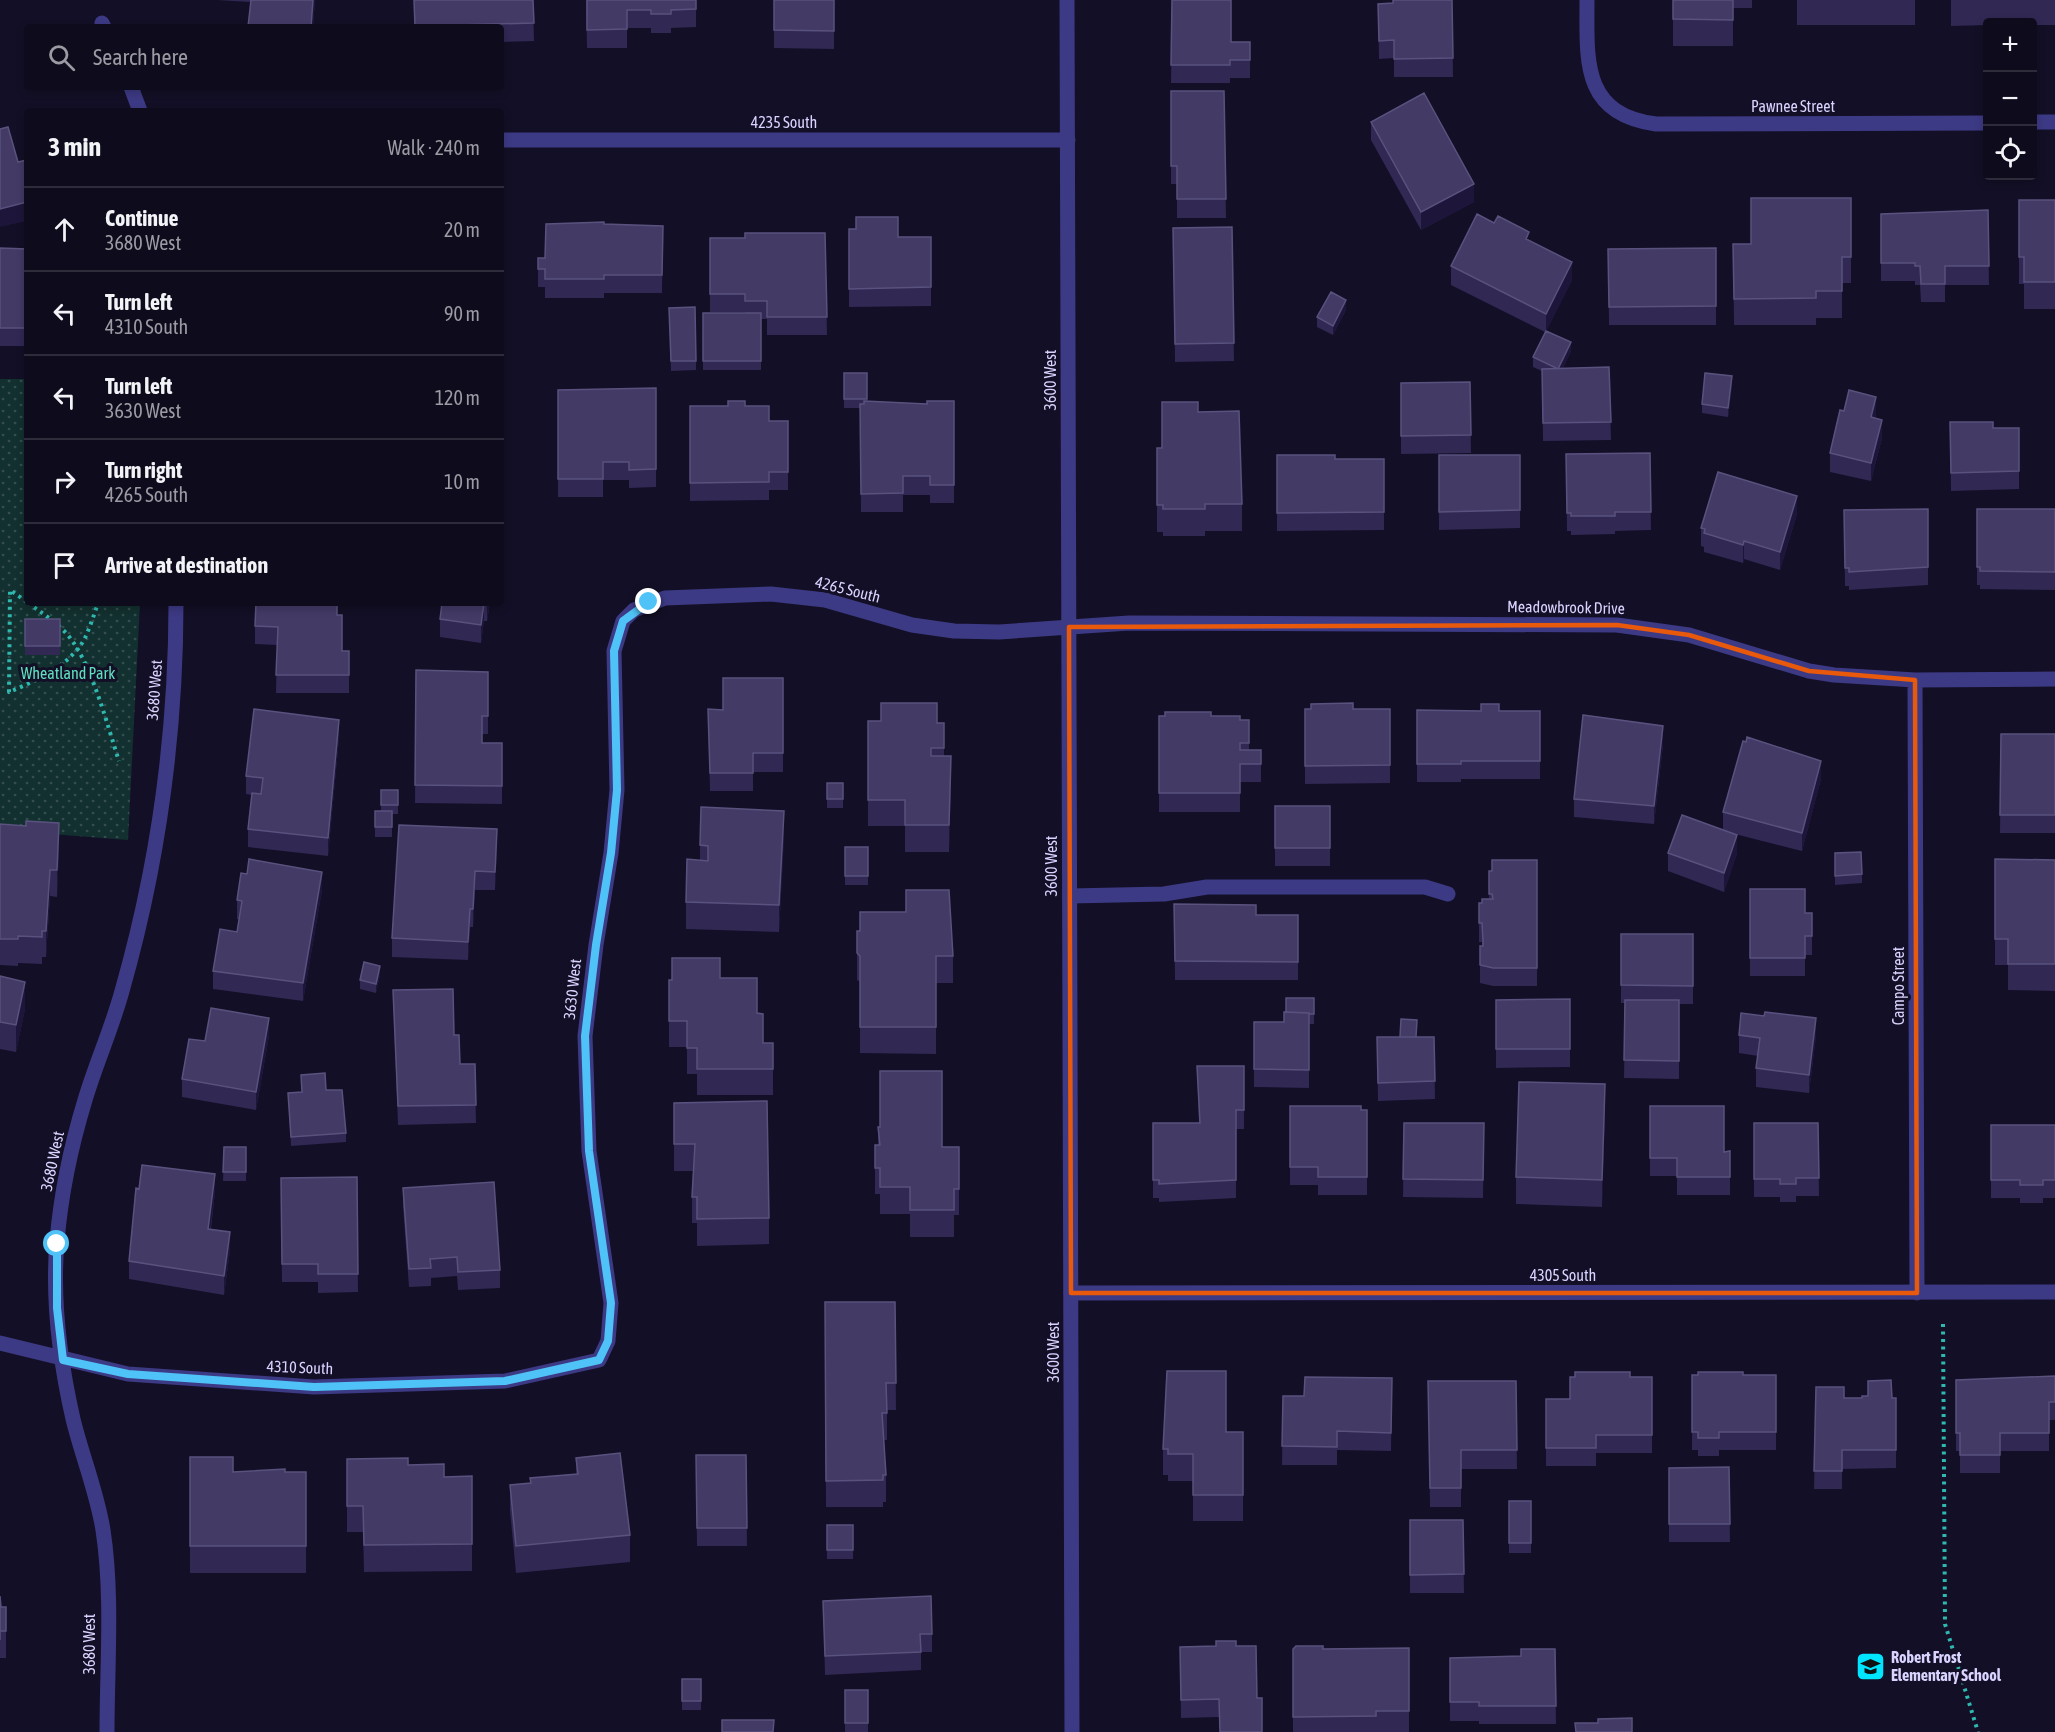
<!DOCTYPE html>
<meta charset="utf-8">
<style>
:root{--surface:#0e0b1c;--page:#171425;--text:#f1f3f6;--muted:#9b9ba3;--line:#2e2b3b}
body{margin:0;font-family:"Asap Condensed",sans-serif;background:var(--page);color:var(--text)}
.controls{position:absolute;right:18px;top:18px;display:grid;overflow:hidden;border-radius:6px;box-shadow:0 3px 9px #0003}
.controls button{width:54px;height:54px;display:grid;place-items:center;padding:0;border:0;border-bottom:2px solid var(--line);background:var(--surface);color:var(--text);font:30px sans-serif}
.stop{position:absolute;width:18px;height:18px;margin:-14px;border:4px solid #4fc3f7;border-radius:50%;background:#fff}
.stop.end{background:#4fc3f7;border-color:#fff;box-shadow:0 2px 6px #0008}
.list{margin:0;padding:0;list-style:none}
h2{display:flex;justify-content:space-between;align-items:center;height:78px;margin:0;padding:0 24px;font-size:26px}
h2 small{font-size:20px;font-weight:400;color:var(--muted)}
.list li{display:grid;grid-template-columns:39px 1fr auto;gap:18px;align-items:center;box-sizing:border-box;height:84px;padding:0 24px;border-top:2px solid var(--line)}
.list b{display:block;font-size:22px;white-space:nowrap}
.list p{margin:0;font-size:20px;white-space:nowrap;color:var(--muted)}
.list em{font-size:20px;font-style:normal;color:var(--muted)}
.icon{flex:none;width:33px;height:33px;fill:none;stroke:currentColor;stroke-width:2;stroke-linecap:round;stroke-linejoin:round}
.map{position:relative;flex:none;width:2055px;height:1732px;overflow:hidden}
.search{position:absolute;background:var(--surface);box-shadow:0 3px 9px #0003;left:24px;top:24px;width:480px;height:66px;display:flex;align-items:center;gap:15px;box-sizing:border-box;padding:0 21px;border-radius:6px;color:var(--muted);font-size:22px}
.panel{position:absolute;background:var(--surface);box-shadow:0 3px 9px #0003;left:24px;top:108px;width:480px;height:498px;border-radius:6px}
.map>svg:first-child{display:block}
</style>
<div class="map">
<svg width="2055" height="1732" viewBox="0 0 2055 1732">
<defs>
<pattern id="park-dots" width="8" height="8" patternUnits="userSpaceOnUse" patternTransform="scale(1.5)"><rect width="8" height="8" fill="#12302f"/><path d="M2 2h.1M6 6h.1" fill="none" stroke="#344d4e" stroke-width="1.8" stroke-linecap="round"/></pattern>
</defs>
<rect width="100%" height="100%" fill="#130f26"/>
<path fill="url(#park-dots)" d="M0,379h27v224h113l-12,237 -128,-10z"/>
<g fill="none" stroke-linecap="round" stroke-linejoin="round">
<path stroke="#2fb8b0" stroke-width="4" stroke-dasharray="3 4.5" stroke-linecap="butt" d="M27,602l-17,-12 -1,102c27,-11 62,-27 76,-54 5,-11 9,-23 13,-35
M28,603c13,9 26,18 37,29 26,27 42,93 54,129
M1943,1324l2,300 33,108"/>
<path stroke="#3d3a85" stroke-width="15" d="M1070,896l94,-2 43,-7h218l23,7"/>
<path stroke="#3d3a85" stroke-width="15" d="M1587,0c0,60 -6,114 69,124l332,-1
M102,23l2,4
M131,87l9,24
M2032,122h23
M501,140h567
M1915,680l2,613
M1071,1293l984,-1
M0,1343l128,31 186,13 191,-6 94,-21 9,-19 3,-38 -22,-152 -4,-115 11,-91 15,-92 6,-63 -3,-139 9,-30 11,-11 31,-12 106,-4 54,6 87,25 42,6 45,1 130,-9 488,2 72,10 120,36 25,4 81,5 140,-1
M107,1732c0,-65 6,-137 -4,-202 -6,-38 -21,-74 -30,-111 -13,-57 -21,-119 -16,-178 4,-48 14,-95 28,-141 11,-37 27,-72 37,-109 36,-126 54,-258 54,-388"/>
<path stroke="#3d3a85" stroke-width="15" d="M1067,0l5,1732"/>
</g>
<path fill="#312854" d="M217,0h98l-2,27 -63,-25z
M414,0h119l1,41 -33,1v-15h-87z
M586,0h110v27l-25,1v5h-20v-5h-24v20h-40z
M774,0h60v49l-60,-1z
M1172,0l59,42 19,18v18h-20v5h-59z
M1452,0l1,77h-59v-19l-15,1 -1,-55z
M1673,0h79v8h-19v38h-60z
M1797,0h118v25h-118z
M1951,0h104v25h-23v-3h-44v3l-37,1z
M1171,91h53l2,127h-49v-34h-6z
M1371,122l103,80 -53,28 -50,-90z
M1851,198v85h-9v35h-26v7h-82l-1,-81h18z
M2019,200h36v109h-31v-25h-5z
M1988,210l1,75h-44v17h-24l-1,-17h-5v-4h-34v-67z
M604,224l59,2 -1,67h-58v5h-59v-11h-7v-29h7z
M1232,227l2,134 -59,1 -2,-134z
M849,229h7l42,8h33v69l-82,1z
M825,233l2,102h-60v-16h-6v51h-58v-57h42v-1h-35v-74h35z
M0,248l27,1v97h-27z
M1716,248v77h-107l-1,-76z
M1451,266l121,14 -26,51 25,20 -8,17 46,-1 2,73 -68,1 -1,-70 -9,-4v-10l12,-25 -94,-47z
M669,308l27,53v9l-25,1z
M1346,310l-13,25 -16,-8v-10z
M844,373h23v28l60,3 27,-3v102h-24v-8h-27v17h-42l-1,-104h-16z
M1470,382l1,71 -70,1v-71z
M1732,385l-4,32 -26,-4v-9z
M656,388v99l-27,1v-8h-26v17h-45v-107z
M690,406h55l24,15h19v69h-19v10l-79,1z
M1844,411l32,4 -1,3 7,20 -11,43 -41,-9v-19z
M1198,412l44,92v27h-37v5h-42v-4h-6v-84h5z
M1950,422l43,6h26v61l-68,2z
M1650,453l1,77 -36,1v3l-44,1v-4h-4l-1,-77z
M1277,455l58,4h49v71l-107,1z
M1439,455h81v73l-81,2z
M1928,509v76l-79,5v-4h-4l-1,-76z
M1977,509h78v81l-75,-1v-4h-3z
M1797,514l-17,56 -36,-11 -1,4 -39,-11v-5l-3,-1v-18z
M431,603h59l-3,18h-3l-3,22 -41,-6v-18l2,-14z
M337,615l5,36h7v42h-73l1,-48 -22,-1v-18z
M25,619h35v36h-35z
M416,670l72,2v62h-6v9h20v61l-87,-1z
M783,678v94h-30v19h-43l-2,-82 15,1z
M1305,709h85v74l-85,1z
M1417,710l123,1v68h-79v3h-44z
M1159,716h52l29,4h9v30h12v32h-21v30h-81z
M868,721l76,2v33l7,27 -2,69h-44v-26h-37z
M2001,734h54v99h-55z
M339,738l-11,118 -80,-9v-18l4,-34 -6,-1v-18z
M1663,745l-9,79 -80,-7v-18z
M1821,779l-19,72 -71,-18 6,20 -13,39 -56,-21v-18l55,-23v-18z
M827,783h16v25h-16z
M381,790h17v24h-6v23h-17v-26h6z
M1275,806h55v60h-55z
M0,824l59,26 -2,47 -7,-1 -4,61h-4v7l-24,-1v3l-18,-1z
M784,837l-5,95 -93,-3v-27l14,-42v-15z
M845,847h23v38h-23z
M497,848l-2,42h-20l-2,37h-3l-2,33 -76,-3v-19z
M1835,853l27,21v9l-27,2z
M1995,859l60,1v131l-47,-1v-25h-13z
M1537,860v126h-44l-13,-3v-37h2v-4h-3v-39h3l7,-4v-28z
M1750,889l55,24h7v42h-7v21h-55z
M322,890l-19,111 -90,-12v-18l24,-39 2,-13h-2v-19z
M1174,904l82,11h42v65h-123z
M857,931l96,25v27h-17v71l-76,-1v-71l-3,-2z
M1621,934h72v70h-14v75l-55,-1 1,-75h-4z
M380,975l-4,18 -16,-4v-9z
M0,976l25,33 -9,43 -16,-3z
M720,978l37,35 6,30h10v52h-76v-21h-10v-27h-18v-67z
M393,990l61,45 6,29h15l1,59 -78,2z
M1314,998v26h-5v64l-55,-1v-65h30l2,-10z
M1570,999v68l-74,1v-68z
M1739,1035l77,1 -7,57 -53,-6v-19l2,-12 -19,-3z
M269,1036l-13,74 -74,-13v-18l23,-38z
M1377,1037h57l1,62 -57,2z
M1197,1066h47v63h-8v69l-77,4v-4h-6v-75h46z
M301,1075l25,15 20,43v9l-55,4 -3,-53 14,-1z
M674,1103l95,115v26l-72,2v-23h-5v-26l1,-26h-19z
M1290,1106l77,4v85h-49v-10h-28z
M1650,1106l74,46 6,-1v44h-53v-19h-27z
M1605,1111l-3,96 -86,-3v-27z
M1404,1123h80l-1,75 -80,-1z
M1754,1123h64l1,73h-23v6h-16v-5h-26z
M1991,1125h64v73h-12v5h-23v-5h-29z
M878,1127l64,20h17v68h-5v22h-44v-23h-30v-20h-5v-49h3z
M224,1147h22v34h-23z
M357,1177l1,115 -40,1v-11h-36l-1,-104z
M403,1188l97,82v18l-42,2 -1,-14 -26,2v8l-22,1 -6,-81z
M215,1192l-4,37 19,21 -6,45 -95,-16v-18z
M825,1302h70l1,108h-9v30h-3l2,35v27h-3v5h-57z
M1692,1375h84v75h-57v6h-21v-6h-6z
M2055,1376v44h-6v31h-49v22h-40v-22h-4v-71z
M1630,1377h22v76h-56v13h-50v-67h24z
M1392,1378l-1,73 -54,-1v15h-55l1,-69h21z
M1428,1381h88l1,88h-56v38h-31z
M1816,1387l28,11h52v70l-54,1v20h-28z
M1226,1432h17v89h-50v-40h-25v-6h-5v-26z
M746,1455l1,91h-50l-1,-73z
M190,1457l43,15h73v101h-116z
M576,1458l54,77v27l-114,11 -6,-62v-26l20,-2v-5l46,-3z
M347,1459l61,6 36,12 28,-1v95l-108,1 -1,-40h-16z
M1729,1467l1,75h-61v-74z
M1509,1501h22v52h-22z
M1410,1520h53l1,73h-54z
M827,1525h26v34h-26z
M0,1596l1,11h5v51h-6v9z
M823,1601l109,33v18h-11v18l-96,5z
M1236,1646l-17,71 -38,1 -1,-71z
M1409,1648v84h-116v-83z
M1555,1649l1,75h-77v-3h-29v-63l71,-2z
M682,1679h19v31h-19z
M845,1690h23v42h-23z"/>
<path fill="#1d163a" d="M313,0h2l-2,27h-2z
M1474,184v18l-53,28v-18z
M27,202v19l-27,6v-18z
M1572,262v18l-26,52v-18z
M1346,300v10l-13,25v-9z
M1571,342v9l-13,27v-9z
M1732,376v9l-4,32v-9z
M1876,397v18l-5,21v-19z
M1882,420v18l-11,43v-18z
M1797,496v18l-17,56v-18z
M1744,541v18l-1,4v-18z
M484,603v18l-3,22v-18z
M487,603h3l-3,18z
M339,720v18l-11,118v-18z
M1663,726v19l-9,79v-18z
M951,756v27l-2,69v-27z
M1821,761v18l-19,72v-18z
M784,811v26l-5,95v-27z
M59,823v27l-2,47v-27z
M497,829v19l-2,42v-18z
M1737,835v18l-13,39v-19z
M50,870v26l-4,61v-26z
M475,871v19l-2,37v-18z
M322,872v18l-19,111v-18z
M470,909v18l-2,33v-18z
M380,966v9l-4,18v-9z
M25,982v27l-9,43v-27z
M269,1018v18l-13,74v-18z
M1816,1018v18l-7,57v-18z
M1605,1084v27l-3,96v-27z
M215,1174v18l-7,55v-18z
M230,1232v18l-6,45v-19z"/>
<path fill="#433a66" stroke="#5a527e" stroke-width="1.5" d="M251,0h62l-2,27h-63z
M414,0h119l1,23 -119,3z
M587,0h109v9l-25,1v4h-20v-4h-24v19l-40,1z
M774,0h60v31l-60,-1z
M1172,0h59v42h19v18h-20v5h-59z
M1393,0h59l1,58 -59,1v-19l-15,1 -1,-37 15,-1z
M1673,0h60v20l-60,-1z
M1171,91h53l2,108h-49v-33h-6z
M1424,93l50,91 -53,28 -50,-90z
M8,127l10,35 9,-2v42l-27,7v-80z
M1751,198h100v59h-9v34h-26v7l-82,1 -1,-55h18z
M2019,200h36v82h-31v-25h-5z
M1988,210l1,56h-44v18h-24l-1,-18h-5v-3h-34v-49z
M1477,214l17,9 4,-7 31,16 -3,7 46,23 -26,52 -95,-48z
M856,217h42v20h33v50l-82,2v-60h7z
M604,222v2l59,2 -1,49h-58v4h-59v-10h-7v-11h7l1,-34z
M1232,227l2,116 -59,1 -2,-116z
M745,233h80l2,84h-60v-16h-22v-7h-35v-56h35z
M0,248l27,1v79h-27z
M1716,248v58l-107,1 -1,-58z
M1331,292l15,8 -13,26 -16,-9z
M695,307l1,54h-25l-2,-53z
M703,313h58v48h-58z
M1546,331l25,11 -13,27 -25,-12z
M1609,367l2,55 -68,1 -1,-54z
M844,373h23v26h-23z
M1705,373l27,3 -4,32 -26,-4z
M1470,382l1,53 -70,1v-53z
M656,388v81l-27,1v-8h-26v17h-45v-89z
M1849,390l27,7 -5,20 11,3 -11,43 -41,-10 10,-43 4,1z
M728,401h17v5h24v15h19v51h-19v10l-79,1v-77h38z
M864,401l63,3v-3h27v84h-24v-9h-27v17l-42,1 -1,-90h4z
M1162,402h36v10l41,-1 3,93h-37v5h-42v-4h-6v-57h5z
M1950,422h43v6h26v43l-68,2z
M1650,453l1,59h-36v4h-44v-3h-4l-1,-59z
M1277,455h58v4h49v53l-107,1z
M1439,455h81v55l-81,2z
M1718,472l79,24 -17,56 -36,-11 -1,4 -39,-12 1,-4 -4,-1z
M1928,509v58l-79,5v-4h-4l-1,-58z
M1977,509h78v63l-75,-1v-4h-3z
M256,603h81v12h5v36h7v24h-73l2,-48 -23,-1z
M442,603h42l-3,22 -41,-6z
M25,619h35v27h-35z
M416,670l72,2v44h-6v27h20v43l-87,-1z
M723,678h60v75h-30v20h-43l-2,-64 15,1z
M881,703h56v20h7v25h-13v8h20l-2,69h-44v-25h-37v-79h13z
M1353,703v6h37v56l-85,1v-57h6v-5z
M1481,704h18v7h41v50h-79v3h-44v-54l64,1z
M254,709l85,11 -11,118 -80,-9 4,-36 9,1 2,-16 -17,-2z
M1165,712h46v4h29v4h9v23h-9v7h21v14h-21v29h-81v-77h6z
M1583,715l80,11 -9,80 -80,-7z
M2001,734h54v81h-55z
M1747,737l74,24 -19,72 -79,-21 20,-71 3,1z
M827,783h16v16h-16z
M381,790h17v15h-17z
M1275,806h55v42h-55z
M701,807l83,4 -5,94 -93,-3 1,-43 21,2v-15l-8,-1z
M375,811h17v16h-17z
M1682,815l55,20 -13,38 -56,-20z
M26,821l33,2 -2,47h-7l-4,61h-4v6l-24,-1v3h-18v-115l26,2z
M399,825l98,4 -2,43 -20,-1 -2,38h-3l-2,33 -76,-4z
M845,847h23v29h-23z
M1861,852l1,22 -27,2v-23z
M249,859l73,13 -19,111 -90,-12 7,-42 17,3 5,-31 -5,-1 4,-27 6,1z
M1995,859l60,1v104h-47v-25h-13z
M1492,860h45v108h-44l-13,-3v-19h3v-5l-1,-18h-3v-20h3v-4h11l-1,-5h-3v-23h3z
M1750,889h55v24h7v23h-7v22h-55z
M906,890h43l4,66h-17v71h-76v-71l-3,-3v-22h3v-19h46z
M1174,904l82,1v10h42v47l-123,-1z
M1621,934h72v52l-72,-1z
M672,958h48v20h37v35l6,1v29h10v26h-76v-21h-10v-27h-18v-41h3z
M364,962l16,4 -4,18 -16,-4z
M0,976l25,6 -9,43 -16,-3z
M453,989l1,46h5l1,29h15l1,41 -78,1 -5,-116z
M1286,998h28v16h-5v-1l-23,-1z
M1570,999v50h-74v-49z
M1625,1000h54v61l-55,-1z
M211,1008l58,10 -13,74 -74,-13 7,-40 16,2z
M1284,1012l25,1v57l-55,-1v-47h30z
M1765,1012l51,6 -7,57 -53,-7 4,-30 -21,-3 2,-22 23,3z
M1401,1019l16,1 -1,17h-16z
M1377,1037h57l1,44 -57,2z
M1197,1066h47v44h-8v70l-77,4v-4h-6v-57h47z
M880,1071h62v76h17v42h-5v21h-44v-23h-30v-19h-5v-23h5l-2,-18h2z
M325,1073l1,17h16l4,43 -55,4 -3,-44 14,-1 -1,-17z
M1519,1082l86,2 -3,96 -86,-3z
M767,1101l2,117 -72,1v-22h-5l3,-53h-21v-41z
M1290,1106h71v4h6v67h-49v-10h-28z
M1650,1106h74v46l6,-1v26h-53v-19h-27z
M1404,1123h80l-1,57 -80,-1z
M1754,1123h64l1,55h-23v6h-16v-5h-26z
M1991,1125h64v55h-12v5h-23v-5h-29z
M224,1147h22v25h-23z
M142,1165l73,9 -7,55 22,3 -6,44 -95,-15 7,-73 3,1z
M357,1177l1,97h-40v-10h-36l-1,-86z
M494,1182l6,88 -42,2 -1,-15 -27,2 1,9 -22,1 -6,-81z
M825,1302h70l1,81h-10l1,30h-5l4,62h-3v5l-57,1z
M1167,1371h59v61h17v63h-50v-41h-25v-5h-5z
M1575,1372h55v5h22v58h-56v13h-50v-49h24v-22h5z
M1698,1372h45v3h33v57h-57v6h-21v-6h-6v-57h6z
M2055,1376v26h-6v31h-49v22h-40v-22h-4v-53z
M1305,1377l87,1 -1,55 -54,-2v16l-55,-1 1,-50h21z
M1891,1380l1,18h4v52h-54v21h-28l2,-84h28v11h18v-2h6v-15z
M1428,1381h88l1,69h-56v38h-31z
M620,1453l10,82 -114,11 -6,-61 21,-2 -1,-5 48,-4 -2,-16z
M696,1455h50l1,73h-50z
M190,1457h43v15l52,-3v3h21v74h-116z
M408,1458v7l36,-1v13l28,-1v68l-108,1 -1,-39h-16v-47z
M1729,1467l1,57h-61v-56z
M1509,1501h22v42h-22z
M1410,1520h53l1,54 -54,1z
M827,1525h26v25h-26z
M0,1596l1,11h5v24h-6v9z
M931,1596l1,38h-12l1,18 -96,4 -2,-55z
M1216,1641h20v5h20l1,52h5v34h-42l-1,-33 -38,1 -1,-53 36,-1z
M1296,1646h27v3l86,-1v63h-33v5l-83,1v-68z
M1521,1649h34l1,57h-77v-4h-29v-44l71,-2z
M682,1679h19v22h-19z
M845,1690h23v33h-23z
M1632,1718v14h-56l-1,-9h23v-4z
M722,1720h52l-1,12h-51z"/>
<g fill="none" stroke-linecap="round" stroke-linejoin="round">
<path stroke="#4fc3f7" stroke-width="8" d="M57,1244v64l6,52 65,14 186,13 191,-6 94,-21 9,-19 3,-38 -22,-152 -4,-115 11,-91 15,-92 6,-63 -3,-139 9,-30 26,-19"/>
</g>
<path fill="none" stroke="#e8590c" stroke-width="4.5" stroke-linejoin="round" d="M1617,625l72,10 120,36 106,9 2,613h-846l-2,-666z"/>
<defs>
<symbol id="school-square" viewBox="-11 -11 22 22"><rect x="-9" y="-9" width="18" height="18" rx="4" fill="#00e5ff" stroke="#130f26"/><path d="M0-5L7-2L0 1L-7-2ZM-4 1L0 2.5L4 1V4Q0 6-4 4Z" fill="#111"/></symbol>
</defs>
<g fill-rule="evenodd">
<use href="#school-square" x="1854" y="1650" width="33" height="33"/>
</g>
<g text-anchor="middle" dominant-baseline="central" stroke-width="6" stroke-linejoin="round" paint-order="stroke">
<g font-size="16" fill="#d9d4ff" stroke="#130f26">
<text x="1793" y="106">Pawnee Street</text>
<text x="784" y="122">4235 South</text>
<text transform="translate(1050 380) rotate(-90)">3600 West</text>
<text transform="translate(848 589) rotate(14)">4265 South</text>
<text transform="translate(1566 607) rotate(1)">Meadowbrook Drive</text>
<text transform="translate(154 690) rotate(-86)">3680 West</text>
<text transform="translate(1051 866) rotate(-90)">3600 West</text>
<text transform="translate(1898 986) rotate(-90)">Campo Street</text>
<text transform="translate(572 989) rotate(-84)">3630 West</text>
<text transform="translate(52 1161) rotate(-78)">3680 West</text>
<text x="1563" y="1275">4305 South</text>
<text transform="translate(1053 1352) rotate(-90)">3600 West</text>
<text transform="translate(300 1367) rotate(2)">4310 South</text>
<text transform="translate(89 1644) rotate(-90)">3680 West</text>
</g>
<g font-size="16" fill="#5fe0c0" stroke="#130f26">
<text x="68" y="673">Wheatland Park</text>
</g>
<g font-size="16" font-weight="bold" fill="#d9d4ff" stroke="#130f26" text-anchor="start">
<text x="1891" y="1657">Robert Frost<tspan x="1891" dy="18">Elementary School</tspan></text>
</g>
</g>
</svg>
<div class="controls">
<button>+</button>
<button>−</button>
<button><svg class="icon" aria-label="locate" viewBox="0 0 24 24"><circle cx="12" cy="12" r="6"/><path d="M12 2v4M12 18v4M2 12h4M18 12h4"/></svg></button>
</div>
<div class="stop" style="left:57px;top:1244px"></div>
<div class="stop end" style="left:649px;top:602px"></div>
<div class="search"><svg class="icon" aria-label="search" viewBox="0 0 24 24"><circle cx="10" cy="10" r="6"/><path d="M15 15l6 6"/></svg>Search here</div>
<section class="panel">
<h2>3 min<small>Walk · 240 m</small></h2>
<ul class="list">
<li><svg class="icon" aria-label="ahead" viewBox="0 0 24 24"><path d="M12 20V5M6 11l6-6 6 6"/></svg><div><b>Continue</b><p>3680 West</p></div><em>20 m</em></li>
<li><svg class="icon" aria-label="left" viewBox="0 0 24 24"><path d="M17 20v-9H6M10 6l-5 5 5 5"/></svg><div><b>Turn left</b><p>4310 South</p></div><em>90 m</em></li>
<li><svg class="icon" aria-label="left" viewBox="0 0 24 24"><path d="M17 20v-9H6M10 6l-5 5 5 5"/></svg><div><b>Turn left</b><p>3630 West</p></div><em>120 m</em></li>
<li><svg class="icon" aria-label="right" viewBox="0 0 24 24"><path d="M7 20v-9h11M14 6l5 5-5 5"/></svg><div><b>Turn right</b><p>4265 South</p></div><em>10 m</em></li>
<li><svg class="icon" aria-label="arrive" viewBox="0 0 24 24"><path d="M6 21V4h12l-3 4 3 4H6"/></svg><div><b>Arrive at destination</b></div></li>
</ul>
</section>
</div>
